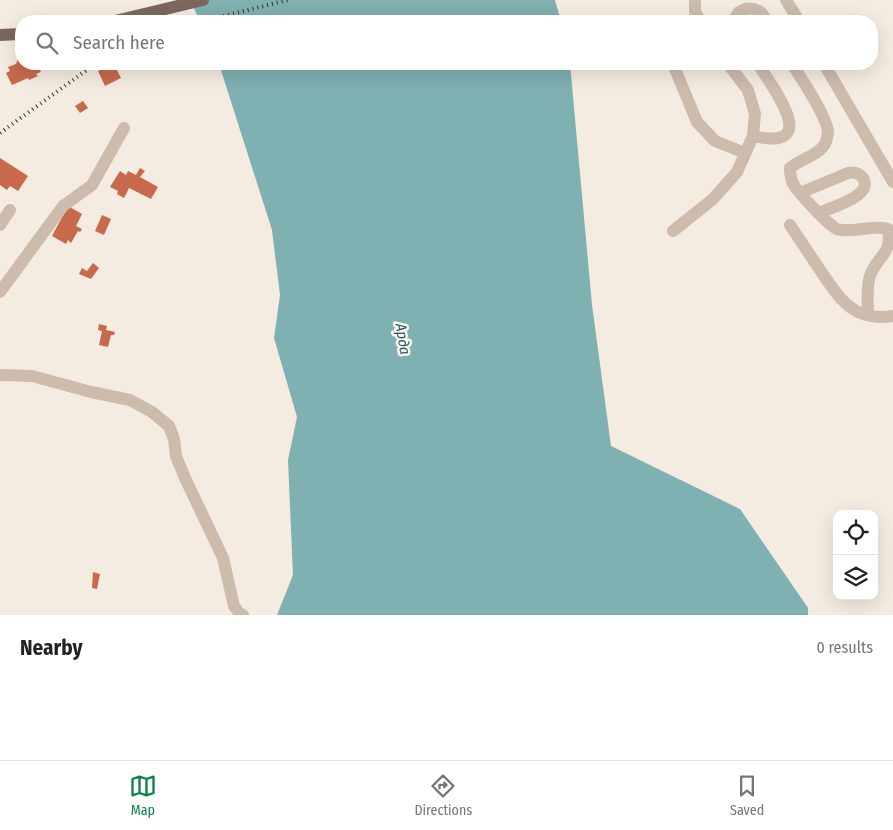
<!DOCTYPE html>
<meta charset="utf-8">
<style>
:root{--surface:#fff;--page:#f6f6f6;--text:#222;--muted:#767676;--line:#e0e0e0;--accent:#0b8043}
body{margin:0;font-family:"Fira Sans Condensed",sans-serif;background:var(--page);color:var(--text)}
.controls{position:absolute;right:15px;bottom:15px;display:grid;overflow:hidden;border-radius:10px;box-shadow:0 5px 20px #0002}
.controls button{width:45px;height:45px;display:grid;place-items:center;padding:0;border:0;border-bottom:1px solid var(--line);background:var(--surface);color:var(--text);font:25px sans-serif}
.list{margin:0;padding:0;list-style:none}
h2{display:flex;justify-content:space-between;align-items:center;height:65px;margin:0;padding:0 20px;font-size:21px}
h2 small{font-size:16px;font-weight:400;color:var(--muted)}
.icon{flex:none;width:28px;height:28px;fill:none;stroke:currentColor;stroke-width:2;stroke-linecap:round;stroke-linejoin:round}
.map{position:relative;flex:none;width:893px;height:615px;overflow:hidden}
.search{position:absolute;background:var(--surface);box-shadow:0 5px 20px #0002;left:15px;right:15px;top:15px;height:55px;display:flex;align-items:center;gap:12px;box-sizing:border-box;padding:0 18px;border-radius:20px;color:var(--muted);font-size:19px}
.sheet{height:145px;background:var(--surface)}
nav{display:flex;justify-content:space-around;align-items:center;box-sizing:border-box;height:70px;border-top:1px solid var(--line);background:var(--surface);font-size:14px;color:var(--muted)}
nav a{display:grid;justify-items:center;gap:2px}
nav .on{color:var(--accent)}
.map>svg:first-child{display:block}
</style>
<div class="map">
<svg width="893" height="615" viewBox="0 0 893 615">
<rect width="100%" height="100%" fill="#f4ebe1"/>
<path fill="#7fb0b2" d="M190,0h365l6,21h-361z
M219,64h351l22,241 19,141 129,63 68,99v7h-531l16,-40 -5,-115 9,-43 -23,-79 6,-43 -8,-65z"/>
<path fill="#c8694b" d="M18,59h3v5l12,1 4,-1 4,8 -5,2 2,2 -9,4 -1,-2 -16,7 -6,-12 4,-2 -2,-4 8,-3z
M114,64l7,14 -16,8 -7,-15z
M83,101l5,7 -8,5 -5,-7z
M0,158l28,18 -10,15 -8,-5 -3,4 -7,-5z
M140,168l5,3 -5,6 18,10 -7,12 -22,-11 -5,10 -7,-4 1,-3 -8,-4 10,-16 6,4 2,-4 8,4z
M68,206l14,8 -6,12 6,3 -2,3 -2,-1 -7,12 -3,-3 -2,4 -14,-8z
M102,215l9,4 -7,16 -9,-4z
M93,263l6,5 -8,11 -12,-5 3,-6 5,3z
M99,324l8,2 -1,4 9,2 -1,3h-3l-3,12 -9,-2 3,-14 -4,-1z
M93,572l7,2 -3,15 -5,-1z"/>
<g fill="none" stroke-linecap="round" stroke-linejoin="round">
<path stroke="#cdbbac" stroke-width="12" d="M695,0v12l6,9
M786,0l13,21
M735,21c1,-12 14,-15 24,-10 4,2 6,7 8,10
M673,64l24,58 18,19 30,12
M792,64c9,14 36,54 36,69 0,2 -2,9 -3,11 -6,11 -25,15 -35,24 0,7 1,13 5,19 6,8 33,38 42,42 16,5 34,-5 51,0 5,25 -11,27 -18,47 -4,12 -2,27 -2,39
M824,64l69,118
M753,136c70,16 20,-48 5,-72
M800,193l48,-20c5,-1 10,-1 14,4 15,18 -32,31 -44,36
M0,225l10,-15
M790,225c10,15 20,30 30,45 20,29 33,52 73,46
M673,231l40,-32 24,-27 16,-36 2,-22 -7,-24 -20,-26
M0,292l63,-86 29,-21 32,-57
M0,375l32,1 59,16 39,8 22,12 17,14 5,13 2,17 9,22 38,80 11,48 6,8 3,1"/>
<path stroke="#7d675c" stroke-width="12" d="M115,21l88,-21
M0,35l21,-1"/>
<path stroke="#3b302b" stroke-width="4" stroke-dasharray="1 4" stroke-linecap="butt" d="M204,21l84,-21
M0,133l95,-69"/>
</g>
<g text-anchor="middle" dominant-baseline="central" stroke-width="5" stroke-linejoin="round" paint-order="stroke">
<g font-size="15" font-style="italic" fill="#1f5a5e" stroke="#fbf5ee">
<text transform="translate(403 339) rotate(81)">Арда</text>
</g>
</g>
</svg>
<div class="controls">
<button><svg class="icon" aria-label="locate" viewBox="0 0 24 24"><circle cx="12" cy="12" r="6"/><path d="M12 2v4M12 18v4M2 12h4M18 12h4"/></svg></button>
<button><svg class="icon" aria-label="layers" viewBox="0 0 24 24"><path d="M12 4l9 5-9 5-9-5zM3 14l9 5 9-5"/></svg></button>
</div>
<div class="search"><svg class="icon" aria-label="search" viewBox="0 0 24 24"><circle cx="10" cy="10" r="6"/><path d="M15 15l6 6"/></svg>Search here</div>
</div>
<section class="sheet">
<h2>Nearby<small>0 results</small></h2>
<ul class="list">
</ul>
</section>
<nav>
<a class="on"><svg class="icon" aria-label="map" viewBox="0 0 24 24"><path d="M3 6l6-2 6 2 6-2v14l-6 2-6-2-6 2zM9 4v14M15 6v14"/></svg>Map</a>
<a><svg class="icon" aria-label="directions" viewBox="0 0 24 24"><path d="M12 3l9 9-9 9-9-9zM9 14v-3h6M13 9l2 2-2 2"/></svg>Directions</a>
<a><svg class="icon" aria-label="saved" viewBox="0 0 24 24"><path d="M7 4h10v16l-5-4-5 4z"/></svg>Saved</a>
</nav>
